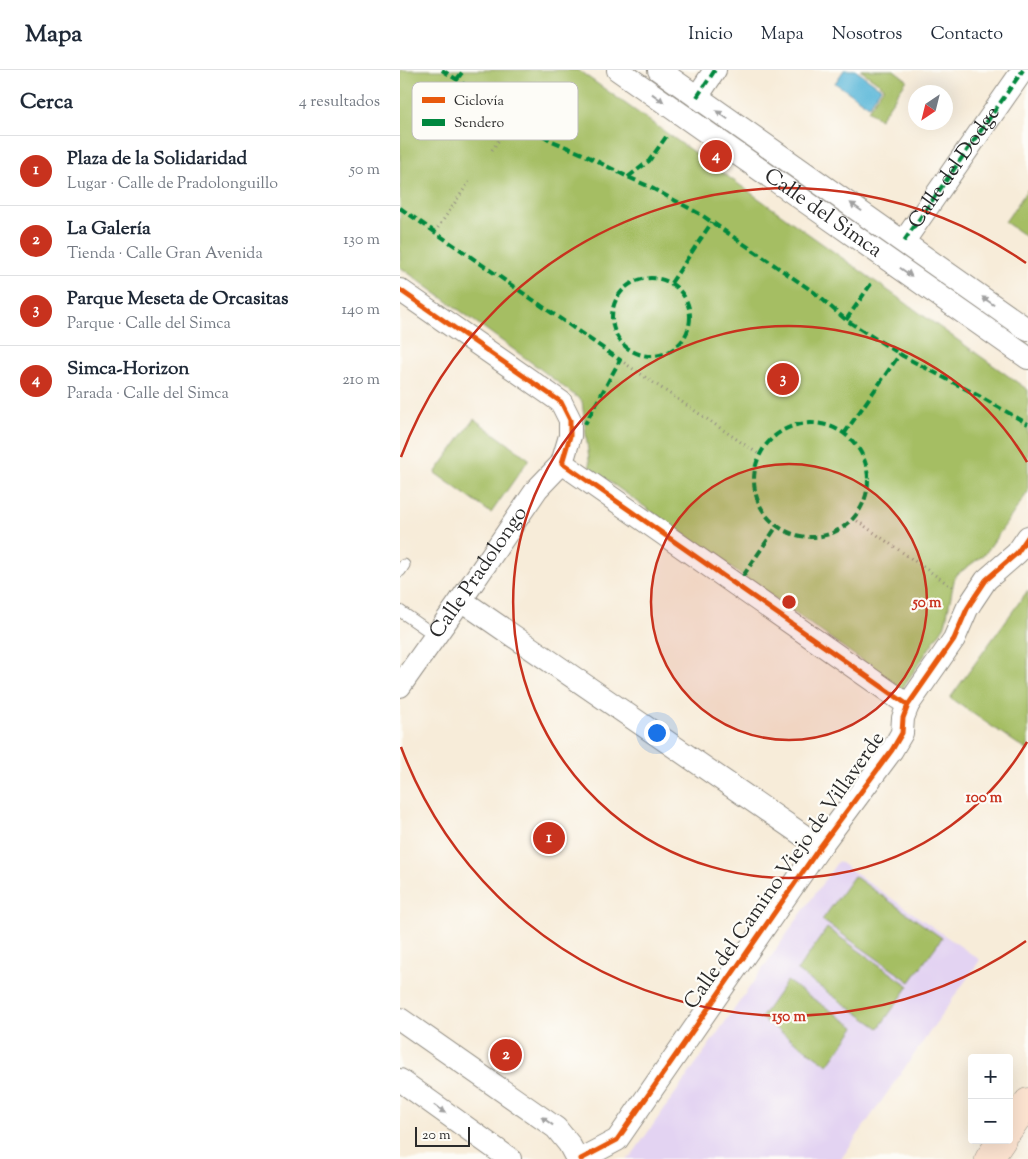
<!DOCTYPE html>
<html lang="es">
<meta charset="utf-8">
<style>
:root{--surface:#fff;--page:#f2f2f3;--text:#1f2937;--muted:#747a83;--line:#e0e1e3;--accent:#c8321e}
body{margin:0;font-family:"Sorts Mill Goudy",serif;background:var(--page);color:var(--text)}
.controls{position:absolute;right:15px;bottom:15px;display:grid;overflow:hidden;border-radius:5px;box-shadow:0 5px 20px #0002}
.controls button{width:45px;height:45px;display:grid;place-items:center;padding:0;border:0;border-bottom:1px solid var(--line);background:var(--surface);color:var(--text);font:25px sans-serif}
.compass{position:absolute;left:508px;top:15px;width:45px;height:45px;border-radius:50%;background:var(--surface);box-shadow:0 5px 20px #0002;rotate:215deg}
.scale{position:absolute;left:15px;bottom:12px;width:55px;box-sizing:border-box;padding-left:5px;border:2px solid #2b2b2b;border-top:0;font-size:14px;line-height:18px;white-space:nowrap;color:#2b2b2b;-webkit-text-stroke:4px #fdfcf7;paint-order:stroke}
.you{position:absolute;left:256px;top:662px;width:18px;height:18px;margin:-12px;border:4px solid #fff;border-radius:50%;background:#1a73e8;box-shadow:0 0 0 8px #1a73e833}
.badge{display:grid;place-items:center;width:32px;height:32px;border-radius:50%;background:var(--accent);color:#fff;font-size:16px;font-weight:700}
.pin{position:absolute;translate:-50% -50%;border:2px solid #fff;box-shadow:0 1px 5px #0006}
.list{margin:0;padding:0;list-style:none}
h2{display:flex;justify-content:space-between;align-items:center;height:65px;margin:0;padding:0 20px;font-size:21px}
h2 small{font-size:16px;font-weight:400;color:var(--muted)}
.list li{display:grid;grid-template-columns:32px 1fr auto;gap:15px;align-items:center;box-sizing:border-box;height:70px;padding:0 20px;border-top:1px solid var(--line)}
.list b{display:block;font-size:19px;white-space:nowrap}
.list p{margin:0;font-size:16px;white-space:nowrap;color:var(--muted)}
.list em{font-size:16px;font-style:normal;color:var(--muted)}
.map{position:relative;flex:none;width:628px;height:1089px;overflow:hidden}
header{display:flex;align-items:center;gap:30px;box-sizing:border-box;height:70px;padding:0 25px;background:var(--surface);border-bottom:1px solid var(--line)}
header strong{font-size:24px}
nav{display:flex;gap:28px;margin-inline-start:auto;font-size:18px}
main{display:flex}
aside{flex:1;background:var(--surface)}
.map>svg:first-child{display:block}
</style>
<header>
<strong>Mapa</strong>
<nav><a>Inicio</a><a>Mapa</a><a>Nosotros</a><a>Contacto</a></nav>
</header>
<main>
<aside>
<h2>Cerca<small>4 resultados</small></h2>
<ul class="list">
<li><span class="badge">1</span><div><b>Plaza de la Solidaridad</b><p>Lugar · Calle de Pradolonguillo</p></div><em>50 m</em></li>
<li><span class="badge">2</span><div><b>La Galería</b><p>Tienda · Calle Gran Avenida</p></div><em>130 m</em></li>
<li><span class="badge">3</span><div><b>Parque Meseta de Orcasitas</b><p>Parque · Calle del Simca</p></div><em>140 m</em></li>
<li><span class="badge">4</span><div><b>Simca-Horizon</b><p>Parada · Calle del Simca</p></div><em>210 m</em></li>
</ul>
</aside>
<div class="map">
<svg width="628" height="1089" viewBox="0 0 628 1089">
<rect width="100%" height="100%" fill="#fdfcf7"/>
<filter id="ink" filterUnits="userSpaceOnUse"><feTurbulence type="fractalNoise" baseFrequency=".02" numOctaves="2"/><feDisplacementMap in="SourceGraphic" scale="10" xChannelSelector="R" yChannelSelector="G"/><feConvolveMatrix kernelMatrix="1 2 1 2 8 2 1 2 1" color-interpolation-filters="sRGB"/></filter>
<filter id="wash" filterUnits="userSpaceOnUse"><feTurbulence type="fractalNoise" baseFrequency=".0096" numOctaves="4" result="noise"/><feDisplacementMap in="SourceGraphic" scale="20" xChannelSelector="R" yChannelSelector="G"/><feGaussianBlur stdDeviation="1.12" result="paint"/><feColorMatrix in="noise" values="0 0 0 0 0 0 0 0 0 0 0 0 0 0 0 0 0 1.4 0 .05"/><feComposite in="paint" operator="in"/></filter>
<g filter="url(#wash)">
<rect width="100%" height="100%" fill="#f7ecd9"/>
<path fill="#e3d3f2" d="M438,791l142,99 -139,199h-215l6,-4z"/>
<path fill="#a5be64" stroke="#687448" d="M0,0h178l450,320v102l-43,62 -30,22 -10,49 -43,64 -312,-221 -8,-67 -43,-33 -139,-101z
M460,0h34l13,10 -27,39 -12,-9 16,-23z
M628,119v49l-23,-16z
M74,349l55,40 -38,54 -56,-40z
M628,520v161l-78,-53z
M454,806l88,62 -32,44 -88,-62z
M427,858l82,58 -30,42 -82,-57z
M387,911l68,46 -27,38 -67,-47z"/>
<path fill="#5bb8d9" stroke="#437282" d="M444,0h11l26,18 -12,18 -34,-23z"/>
</g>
<g filter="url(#ink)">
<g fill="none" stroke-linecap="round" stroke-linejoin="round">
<defs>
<path id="lane" d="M0,501l4,-6
M0,541l36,25"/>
<g id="street">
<path id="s1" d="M218,0l410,288"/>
<path d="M259,0l369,260"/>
<path d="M297,27l18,-27"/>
<path d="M504,171l119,-171"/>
<path d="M0,220l161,112 9,18v16l-8,27 346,242"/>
<path d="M61,530l359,247"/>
<path id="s2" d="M0,616l61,-86 76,-111 25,-26"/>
<path d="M0,949l156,109 13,16 8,15"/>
<path d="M0,1010l110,79"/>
<path d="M181,1089l36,-19 203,-293 72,-97 10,-17 1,-15 5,-13 46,-66 13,-30 5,-8 14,-21 31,-27 11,-16"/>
</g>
<path id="secondary" d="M609,1059l19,-27
M589,1089l13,-19"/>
</defs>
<use href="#lane" stroke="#918c82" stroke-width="13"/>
<use href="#street" stroke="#918c82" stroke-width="24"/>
<use href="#secondary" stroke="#918c82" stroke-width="29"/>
<path stroke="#918c82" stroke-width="3" stroke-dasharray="1 4" stroke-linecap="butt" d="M92,80l23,-33
M35,162l34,-50
M220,290l140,95
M453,448l102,71"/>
<use href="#lane" stroke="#fff" stroke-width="11"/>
<use href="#street" stroke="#fff" stroke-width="22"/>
<use href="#secondary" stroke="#fde4d1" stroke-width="28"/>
<g stroke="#00873e" stroke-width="4" stroke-dasharray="8 4" stroke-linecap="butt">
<path d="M42,0l108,70 35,15 43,22 20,9 52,28 54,37 61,42 31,27 57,36 76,40 49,28"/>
<path d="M57,9l7,-9"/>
<path d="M297,27l18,-27"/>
<path d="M228,107l21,-16 19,-27"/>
<path d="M0,138l220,152 -35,64"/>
<path id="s3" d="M504,171l119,-171"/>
<circle cx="251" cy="247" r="39"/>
<path d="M271,213l41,-61"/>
<path d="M446,250l27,-39"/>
<circle cx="411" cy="410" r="57"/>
<path d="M444,364l56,-80"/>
<path d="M343,506l34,-50"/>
</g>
<defs>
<path id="cycleway" d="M0,220l161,112 9,18v16l-8,27 346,242
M181,1089l36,-19 203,-293 72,-97 10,-17 1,-15 5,-13 46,-66 13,-30 5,-8 14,-21 31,-27 11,-16"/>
</defs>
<use href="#cycleway" stroke="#fdfcf7" stroke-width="8"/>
<use href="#cycleway" stroke="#e8590c" stroke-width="5"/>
</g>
<defs><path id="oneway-solid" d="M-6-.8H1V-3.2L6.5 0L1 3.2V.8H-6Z" transform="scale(1.25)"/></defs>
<g fill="#a0a0a0">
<use href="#oneway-solid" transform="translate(258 28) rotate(36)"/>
<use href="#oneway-solid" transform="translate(322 45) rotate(-145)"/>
<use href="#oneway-solid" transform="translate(456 137) rotate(-145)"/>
<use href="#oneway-solid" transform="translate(506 202) rotate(35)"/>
<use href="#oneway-solid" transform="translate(588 231) rotate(-145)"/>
<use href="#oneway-solid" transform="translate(40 1039) rotate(35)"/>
<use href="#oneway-solid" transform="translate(147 1051) rotate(-144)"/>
</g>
</g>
<circle cx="389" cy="532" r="138" fill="#c8321e" fill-opacity=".12"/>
<g fill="none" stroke="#c8321e" stroke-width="2.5">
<circle cx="389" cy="532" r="138"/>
<path d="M627 672A276 276 0 1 1 627 392"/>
<path d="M626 871A414 414 0 0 1 1 677M1 387A414 414 0 0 1 626 193"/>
</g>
<g text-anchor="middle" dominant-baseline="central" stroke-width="4.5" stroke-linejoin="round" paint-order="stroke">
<g font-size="21" fill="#2b2b2b" stroke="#fdfcf7">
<text stroke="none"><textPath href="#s3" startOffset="89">Calle del Dodge</textPath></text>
<text stroke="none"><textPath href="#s1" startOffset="250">Calle del Simca</textPath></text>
<text stroke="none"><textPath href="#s2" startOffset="138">Calle Pradolongo</textPath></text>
<text transform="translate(385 801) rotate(-55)">Calle del Camino Viejo de Villaverde</text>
</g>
</g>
<rect x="12" y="12" width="166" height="58" rx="8" fill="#fdfcf7" stroke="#bebdba" stroke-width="1"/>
<rect x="22" y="27" width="23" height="6" fill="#e8590c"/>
<rect x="22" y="49" width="23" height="7" fill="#00873e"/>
<g font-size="14" fill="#2b2b2b">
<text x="54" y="35">Ciclovía</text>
<text x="54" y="57">Sendero</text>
</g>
<circle cx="389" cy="532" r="8" fill="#c8321e" stroke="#fdfcf7" stroke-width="2.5"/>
<g font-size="15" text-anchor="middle" font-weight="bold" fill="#c8321e" stroke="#fdfcf7" stroke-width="4.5" stroke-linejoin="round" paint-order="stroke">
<text x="527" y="537">50 m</text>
<text x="584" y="732">100 m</text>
<text x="389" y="951">150 m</text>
</g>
</svg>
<div class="controls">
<button>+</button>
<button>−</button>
</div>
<svg class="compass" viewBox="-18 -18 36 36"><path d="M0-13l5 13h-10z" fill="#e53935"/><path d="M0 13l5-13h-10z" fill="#747a83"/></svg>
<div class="scale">20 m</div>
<div class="you"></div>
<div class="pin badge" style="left:149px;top:768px">1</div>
<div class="pin badge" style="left:106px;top:985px">2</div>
<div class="pin badge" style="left:383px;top:309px">3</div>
<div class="pin badge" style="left:316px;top:86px">4</div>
</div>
</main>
